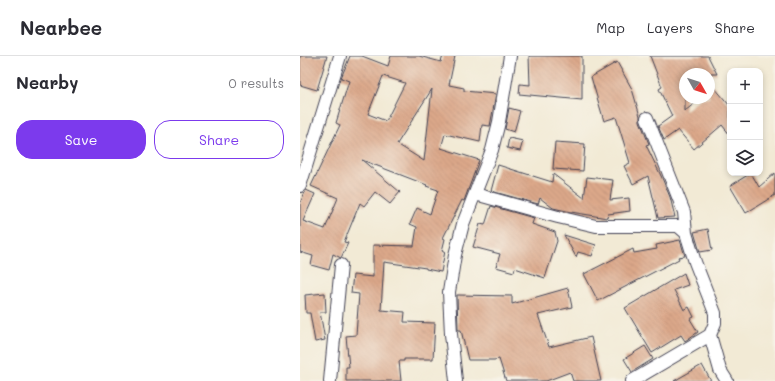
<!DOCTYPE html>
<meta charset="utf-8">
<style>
:root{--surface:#fff;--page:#f2f2f3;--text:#2b2b33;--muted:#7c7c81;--line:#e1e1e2;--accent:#7c3aed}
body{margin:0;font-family:Mali,sans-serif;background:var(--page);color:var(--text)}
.controls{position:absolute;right:12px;top:12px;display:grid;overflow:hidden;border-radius:8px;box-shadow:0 2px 6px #0003}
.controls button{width:36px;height:36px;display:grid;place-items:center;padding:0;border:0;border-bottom:1px solid var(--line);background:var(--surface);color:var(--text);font:20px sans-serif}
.compass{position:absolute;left:379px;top:12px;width:36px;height:36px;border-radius:50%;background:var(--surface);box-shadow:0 2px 6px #0003;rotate:129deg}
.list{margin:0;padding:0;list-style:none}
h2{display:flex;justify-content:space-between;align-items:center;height:52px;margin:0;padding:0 16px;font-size:17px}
h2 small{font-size:13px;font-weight:400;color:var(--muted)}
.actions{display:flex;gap:8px;padding:12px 16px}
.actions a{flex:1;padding:9px 0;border:1px solid var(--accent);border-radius:16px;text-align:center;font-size:14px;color:var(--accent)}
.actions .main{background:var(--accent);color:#fff}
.icon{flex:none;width:22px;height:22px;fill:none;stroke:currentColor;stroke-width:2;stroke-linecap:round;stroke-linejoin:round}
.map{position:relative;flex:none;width:475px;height:325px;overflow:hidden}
header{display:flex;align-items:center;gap:24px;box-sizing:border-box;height:56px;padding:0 20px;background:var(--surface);border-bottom:1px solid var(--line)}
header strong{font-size:19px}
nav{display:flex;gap:22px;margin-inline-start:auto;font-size:14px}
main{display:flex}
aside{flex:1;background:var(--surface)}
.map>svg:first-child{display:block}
</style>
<header>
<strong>Nearbee</strong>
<nav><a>Map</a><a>Layers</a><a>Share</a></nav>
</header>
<main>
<aside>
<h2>Nearby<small>0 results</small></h2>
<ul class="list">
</ul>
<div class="actions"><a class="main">Save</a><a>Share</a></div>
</aside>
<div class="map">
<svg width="475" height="325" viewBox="0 0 475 325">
<defs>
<pattern id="building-back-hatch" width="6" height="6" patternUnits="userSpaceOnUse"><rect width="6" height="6" fill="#dba789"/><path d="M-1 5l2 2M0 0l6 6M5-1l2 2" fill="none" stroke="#bc8f77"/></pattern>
</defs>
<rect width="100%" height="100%" fill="#f7f3e8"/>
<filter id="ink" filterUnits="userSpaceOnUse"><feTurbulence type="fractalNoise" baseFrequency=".025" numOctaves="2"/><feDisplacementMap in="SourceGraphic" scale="8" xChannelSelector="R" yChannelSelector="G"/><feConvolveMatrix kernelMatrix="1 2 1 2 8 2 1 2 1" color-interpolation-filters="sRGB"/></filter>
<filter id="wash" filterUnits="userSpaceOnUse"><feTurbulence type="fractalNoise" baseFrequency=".012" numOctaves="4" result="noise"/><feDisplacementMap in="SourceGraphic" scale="16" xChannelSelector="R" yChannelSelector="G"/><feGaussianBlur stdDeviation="0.9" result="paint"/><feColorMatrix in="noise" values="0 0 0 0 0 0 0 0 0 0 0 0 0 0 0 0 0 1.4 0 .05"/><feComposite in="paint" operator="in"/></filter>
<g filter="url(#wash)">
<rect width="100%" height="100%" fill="#f2ead5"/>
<g id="blocks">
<path fill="url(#building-back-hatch)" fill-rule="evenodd" d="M0,0h27l-10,34 -17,-5z
M50,0h12l26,10 3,-10h28l22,6 2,-6h12l-6,29 15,3v3l32,3 -6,32 -8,-1 -2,17 -35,-8 -4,14 38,12 -15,41 -2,-1 -19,38 2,1 -3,12h3l-4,21 -15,-3v-1l-42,-6 -3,48 24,2 -1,10 31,1 -2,36h-29v2h-5l2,20h-55v-14h3l-3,-31 10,-1 3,-41 -8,-1 2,-18 20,2v-32l41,1 3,-19 -7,-3 7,-16 13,6 8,-24 -12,-4 1,-1 -65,-25 38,32 -10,12 -15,-12 -11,14 -4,-3 -16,39 4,1 -7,15 -8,-4 -4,16 -18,-5 2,-9 -13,-4v-49l6,-13 9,4 -12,27 22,8 13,-31 -27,-12 29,-61 -4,-2 13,-42 -8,-3zM83,20l22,7 -19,38 -18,-7zM132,33l-8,72 -27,-17z
M229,0h53v44l-63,-6 1,-10 10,1z
M350,0h58l9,18h-32v37l16,-13h8v-17l21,25v29l-8,-10 -28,24 -16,-19 -14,10 -6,-14 14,-10 -13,-27 3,-2z
M317,6l15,27 8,27v5l9,23 -3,1 16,33 8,19 5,20 -17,1 -10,-42 -15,8 -9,-18 6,-3 -14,-46 -12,4 -13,-44z
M209,52l11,3 -6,21 -9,-3z
M209,82l14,3 -3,10 -13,-3z
M255,86l30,2 -2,27 -30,-2z
M198,109l54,17 1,-8 31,24 3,-21 26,3 -3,20 19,-2 1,13 -22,3 -1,4 -36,-6 -18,-4 -13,-10 -2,6 -47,-13z
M451,117l8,14 16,-14v22l-29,18 -16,-27z
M191,150l43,12 -2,6 23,8 2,9 -12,37 -30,-10 -1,4 -18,-5 4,-13 -27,-7 7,-23 5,1z
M408,173l4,21 -12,2 -6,-20z
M264,179l32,10 -4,11 -14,-4 -2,5z
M380,184l5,16 -7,1 1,2 -81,42 -14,-27 49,-25 1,4 23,-4 -1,-4z
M384,217l4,12 -14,5 10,20 5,-3 5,10 -4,2 8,13 -13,9 -4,-6 -29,18 -27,-45z
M268,232l4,19 -34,8 11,32 42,-10 10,44h-28l-3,-9 -24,9h-40l-7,-22 -5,1h-26l-7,-30h-3l-1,-35 55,1v8z
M25,237l1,19h-6l5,28 -10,2 -5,-29h-4l-1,-18z
M345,290l8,13 -21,13 -8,-13z
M402,309l9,16h-37z"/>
</g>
</g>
<g filter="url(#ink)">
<use href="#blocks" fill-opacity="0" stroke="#414052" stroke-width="1"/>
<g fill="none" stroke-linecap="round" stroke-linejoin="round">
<defs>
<path id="minor" d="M347,62l37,94 2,21
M0,130l40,-130
M175,138l83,23 38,9h82l8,7 9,29 20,51v10l-5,12 10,35 7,11
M30,325l11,-116
M156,325l-5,-47 -2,-42 6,-37 8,-31 29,-74 7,-28 11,-66
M332,325l78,-46"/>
</defs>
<use href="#minor" stroke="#414052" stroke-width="14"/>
<use href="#minor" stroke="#fff" stroke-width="12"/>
</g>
</g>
</svg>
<div class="controls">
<button>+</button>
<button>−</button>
<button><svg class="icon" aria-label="layers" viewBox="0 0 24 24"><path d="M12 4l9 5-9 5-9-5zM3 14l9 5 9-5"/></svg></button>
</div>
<svg class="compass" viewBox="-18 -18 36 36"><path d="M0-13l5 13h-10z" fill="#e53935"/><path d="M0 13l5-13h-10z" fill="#7c7c81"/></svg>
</div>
</main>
